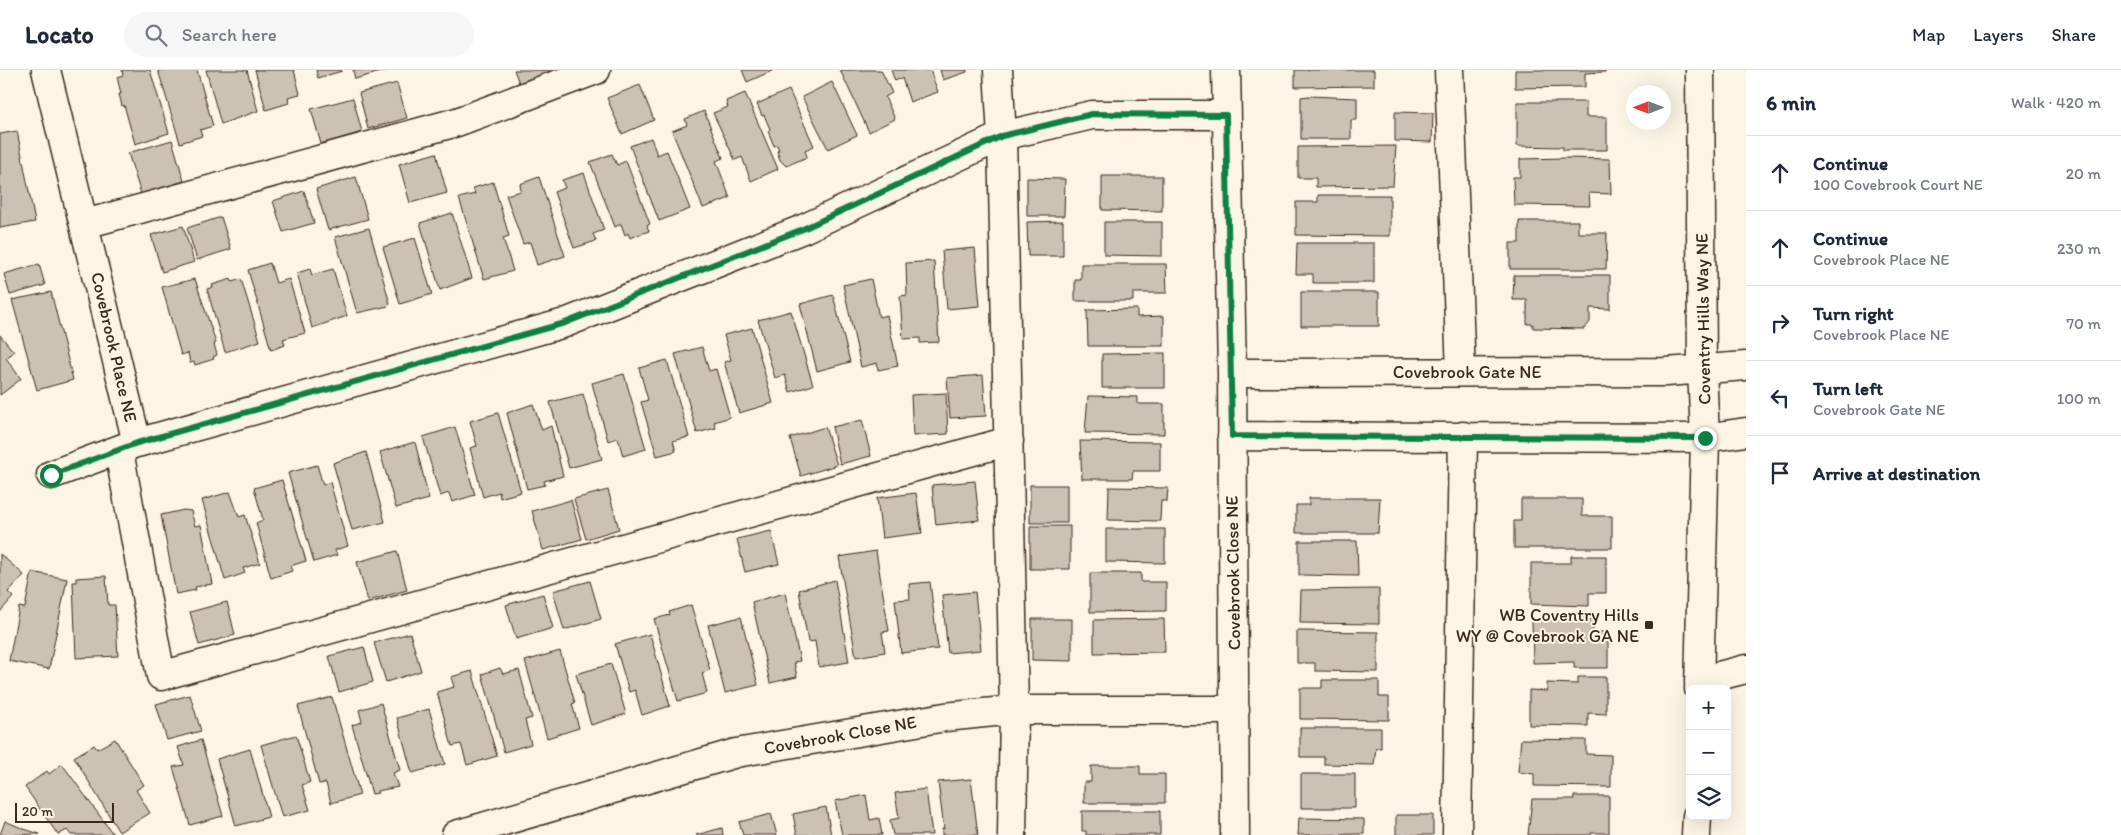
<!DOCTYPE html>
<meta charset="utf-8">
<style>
:root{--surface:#fff;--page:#f6f6f7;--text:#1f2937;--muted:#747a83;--line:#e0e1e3}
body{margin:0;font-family:Itim,sans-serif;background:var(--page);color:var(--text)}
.controls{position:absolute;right:15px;bottom:15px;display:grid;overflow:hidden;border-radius:8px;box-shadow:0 5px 20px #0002}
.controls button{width:45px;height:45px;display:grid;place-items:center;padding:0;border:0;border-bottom:1px solid var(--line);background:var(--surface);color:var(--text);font:25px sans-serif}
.compass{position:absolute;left:1626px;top:15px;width:45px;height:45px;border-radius:50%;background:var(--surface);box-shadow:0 5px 20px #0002;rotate:270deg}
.scale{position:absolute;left:15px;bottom:12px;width:99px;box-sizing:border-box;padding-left:5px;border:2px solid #3b2a1e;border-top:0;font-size:14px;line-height:18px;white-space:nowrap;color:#3b2a1e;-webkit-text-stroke:4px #fcf5e5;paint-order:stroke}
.stop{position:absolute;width:15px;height:15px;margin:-11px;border:4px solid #0b8043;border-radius:50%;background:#fff}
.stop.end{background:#0b8043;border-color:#fff;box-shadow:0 1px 5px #0008}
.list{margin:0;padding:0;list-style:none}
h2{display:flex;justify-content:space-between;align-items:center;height:65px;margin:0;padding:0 20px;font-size:21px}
h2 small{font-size:16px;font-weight:400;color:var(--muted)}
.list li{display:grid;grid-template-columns:32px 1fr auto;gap:15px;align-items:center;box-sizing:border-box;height:75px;padding:0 20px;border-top:1px solid var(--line)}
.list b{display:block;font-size:19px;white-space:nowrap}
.list p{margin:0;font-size:16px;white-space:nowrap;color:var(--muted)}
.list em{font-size:16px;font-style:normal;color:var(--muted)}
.icon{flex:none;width:28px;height:28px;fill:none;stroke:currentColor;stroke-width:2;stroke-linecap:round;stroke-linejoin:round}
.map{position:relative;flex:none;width:1746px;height:765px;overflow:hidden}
header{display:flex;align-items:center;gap:30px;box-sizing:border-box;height:70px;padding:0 25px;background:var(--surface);border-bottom:1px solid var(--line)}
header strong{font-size:24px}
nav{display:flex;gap:28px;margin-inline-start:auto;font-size:18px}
.search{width:350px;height:45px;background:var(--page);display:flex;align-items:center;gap:12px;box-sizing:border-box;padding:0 18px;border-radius:28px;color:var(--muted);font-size:19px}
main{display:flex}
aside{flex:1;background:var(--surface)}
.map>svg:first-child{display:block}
</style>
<header>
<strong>Locato</strong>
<div class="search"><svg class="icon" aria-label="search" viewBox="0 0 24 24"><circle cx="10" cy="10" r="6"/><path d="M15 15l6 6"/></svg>Search here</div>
<nav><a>Map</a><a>Layers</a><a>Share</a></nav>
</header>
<main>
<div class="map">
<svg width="1746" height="765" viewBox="0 0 1746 765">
<rect width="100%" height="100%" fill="#fcf5e5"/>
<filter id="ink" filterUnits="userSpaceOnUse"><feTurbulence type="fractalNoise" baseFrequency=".02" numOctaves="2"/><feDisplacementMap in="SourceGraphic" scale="10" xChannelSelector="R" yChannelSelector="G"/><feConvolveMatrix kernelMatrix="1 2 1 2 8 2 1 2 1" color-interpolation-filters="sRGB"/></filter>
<g filter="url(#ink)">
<path fill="#ccc2b3" stroke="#3b2a1e" d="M122,0h28l19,63 -34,11 -11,-39 -2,1 -3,-12h2l-4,-17 6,-2z
M158,0h39l16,56 -13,4 2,6 -22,7z
M206,0h41l11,41 -37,13z
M255,0h39l6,24 -12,3 1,6 -23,7z
M316,0h25l1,1 -24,7z
M353,0h35l-33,9z
M514,0h35v2l-30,11z
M742,0h32l-27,12z
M840,0h41l11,23 -7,4 10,22 -26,13z
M891,0h39l8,22 -28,10 -8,-24 -7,3z
M940,0h27v2l-24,8z
M1295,0h79v16l-79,1z
M1515,0h90v2l-20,1v14l-70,1z
M832,12l25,53 -29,14 -26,-52z
M397,13l10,35 -39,11 -9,-36z
M640,15l14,35 -32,14 -15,-36z
M789,20l25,56 -9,4 2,7 -21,9 -6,-6 -3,-9 2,-1 -2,-5 -3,1 -6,-15 2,-2 -6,-14 -2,1 -5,-12z
M745,23l33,76 -27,12 -9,-24 -7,3 -22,-47 15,-6 -2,-6z
M1309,26l48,2v22h-6v19h-50v-42z
M353,28l9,34 -41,12 -10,-35z
M1517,32h69v15h21v33h-44v-3l-46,-1z
M704,41l19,47 -7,3 14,37 -27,10 -31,-77 15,-6 -2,-6z
M1395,42l38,1 -1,29 -37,-1z
M17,61l18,91 -35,6v-94z
M651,68l6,17 10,-4 23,58 -31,12 -29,-75z
M172,70l12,41 -43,13 -13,-41z
M1396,76l-3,40 -77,1v-9h-18v-31z
M436,83l11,40 -37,10 -11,-39z
M612,84l5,11 9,-4 24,63 -3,2 2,5 -19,7 -2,-5 -3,2 -4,-11 -6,3 -25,-65z
M1566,88l44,1 1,35 -22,-1 1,13 -76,-1 -1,-28h7v-18z
M584,103l20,57 -11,4 3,7 -22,7 -20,-56 11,-4 -3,-8z
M1102,106h60v35l-60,-1z
M356,107l12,42 -40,11 -12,-41z
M539,107l26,79 -28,9 -7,-23 -7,2 -17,-49 15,-4 -1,-7z
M1027,108l38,1 -1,37h-37z
M493,112l16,54 -6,2 10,33 -29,8 -25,-81 16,-4 -2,-6z
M304,121l10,32 -31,9 -10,-31z
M1318,125h72v41l-94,-1v-33h22z
M452,143l20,65 -32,12 -20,-67z
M221,147l10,32 -34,11 -10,-32z
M1063,151v35h-35l-1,-34z
M1519,151h59v12h29l-1,36h-96v-26h9z
M1104,152h58v34l-58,-1z
M183,156l11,36 -32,10 -11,-37z
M369,158l21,76 -2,2 -31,7 -22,-76z
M415,168l17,56 -32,10 -17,-57z
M1297,173h77v40h-61v-9h-17z
M975,178l5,58 -33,3 -5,-58z
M934,191l5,81 -19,1v-5l-17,1 -3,-43 7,-1 -1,-32z
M270,193l6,20 13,-4 16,54 -22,6 2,6 -14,5 -23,-80z
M39,194l6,21 -35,10 -6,-21z
M1081,194h85l1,29h-34v8h-58v-21h6z
M310,199l2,6 21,-6 14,47 -35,12 -15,-55z
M1514,205h96v34l-20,-1v14l-6,7 -51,-1v-4h-6v-24h-14z
M195,209l21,64 -2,1 3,11 -4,2 1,2 -19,6 -1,-3 -4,1 -2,-10 -7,2 -19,-68z
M231,209l1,3 9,-3 19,62 -35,11 -18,-63 6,-2 -1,-2z
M871,209l8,38 8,-2 11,51 -20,4 -1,-7 -16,4 -18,-82z
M51,222l22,88 -36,10 -25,-90z
M1301,222h78v34h-78z
M833,225l17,67 -33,9 -17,-67z
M1137,239v8l27,-1v30h-76l-1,-36z
M791,241l22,74 -23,7 -5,-17 -10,3 -17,-58z
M752,258l21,75 -34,10 -15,-51 7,-2 -7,-25z
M0,265l14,17 -8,6 15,21 -21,16z
M702,277l7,24 7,-2 14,48 -16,5 2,6 -19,5 -22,-79z
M1165,283v35h-63v-34z
M667,290l22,77 -16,4 3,10 -19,5 -16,-54 7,-2 -9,-32z
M624,304l22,75 -23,7 -5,-18 -10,3 -16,-58z
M983,305l3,41 -36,2 -3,-40z
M946,323l2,41 -35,2 -2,-41z
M583,324l19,65 -33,9 -19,-66z
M1088,326l50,1v7h26v30l-79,-1z
M533,334l9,26 9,-4 12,50 -19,5 1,4 -18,4 -20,-76z
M498,343l23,79 -21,6 -1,-6 -16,5 -13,-49 7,-2 -7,-25z
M862,350l9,36 -31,8 -8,-37z
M455,357l20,68 -23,7 -3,-9 -9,3 -17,-59z
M825,357l12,38 -36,11 -11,-38z
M1080,371l80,1v29h-27l-1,8h-50z
M415,372l14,57 -33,9 -16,-56z
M366,382l19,70 -33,8 -19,-67z
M317,395l6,20 7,-3 18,64 -13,4 2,5 -23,7 -26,-89z
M282,410l24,81 -16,5 2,5 -21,7 -15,-55 7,-3 -9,-32z
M975,411l4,39 -43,5 -4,-40z
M1030,415h37v38h-37z
M1109,417l59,1 -1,13h-6l-1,20 -52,-1z
M608,420l11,39 -33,10 -12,-40z
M230,422l9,25 6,-2 15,48 -17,5 2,5 -20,7 -23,-80z
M916,423l6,40 -40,5 -5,-40z
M1309,428h71l-2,35h-82v-28h13z
M1521,429h61v17h30v32h-98v-27h7z
M571,430l11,39 -39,11 -11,-39z
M184,440l7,1 4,15 6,-1 11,59 -17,3 1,3 -20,4 -15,-79z
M1030,456h40v43h-40z
M1106,459h59v34l-59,-1z
M771,461l8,33 -34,8 -8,-33z
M1299,471h58l1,35 -59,-1z
M397,481l10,39 -39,11 -11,-39z
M876,481l13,80 -7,1 3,20 -29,5 -17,-100z
M0,484l24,21 -16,17 5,5 -13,15z
M1571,486h35v37h-17v13l-58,-2v-41h40z
M32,502l35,7 -18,90 -40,-8 10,-54 6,1z
M1090,503h51v9h25v29l-76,1z
M106,506l2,29h7l3,51 -42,2 -3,-76h3v-4z
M835,510l14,82 -30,5 -4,-26 -7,1 -9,-52z
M590,511l11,38 -37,11 -11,-39z
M930,512l8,67 -37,4 -6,-53 15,-1 -1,-15z
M1379,519v35l-79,-1 1,-33z
M975,522l6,58 -33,3 -6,-58z
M785,523l15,68 -6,1 3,15 -27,6 -18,-81z
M543,524l10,34 -37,11 -10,-34z
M227,532l8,33 -36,10 -9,-33z
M691,535l19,65 -8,3 5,20 -29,8 -24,-82 16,-4 -1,-3z
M741,547l17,68 -33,8 -17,-68z
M1032,549h40v42l-40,-1z
M1164,549l1,33 -71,1v-33z
M1593,549v13h15v36h-34v-6l-41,1 -1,-43z
M1297,561l81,1v40l-63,-1v-8h-18z
M410,563l11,38 -35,11 -12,-39z
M650,564l20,72 -28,9 -7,-25 -6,2 -14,-48z
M364,577l9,35 -34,10 -10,-36z
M560,581l15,52 -3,1 7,24 -32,10 -22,-77z
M611,594l15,50 -35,11 -15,-51z
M500,598l3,6 16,-4 13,48 -7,2 6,24 -27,8 -22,-78z
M472,601l25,85 -30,9 -6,-21 -9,2 -15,-54 17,-5 -3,-10z
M1578,607h28v37l-18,-1v13l-59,-1v-35l18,1v-8l31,1z
M1322,610h57v17h10v23l-89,-1v-31h22z
M190,625l11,36 -34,9 -11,-36z
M332,627l28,98 -29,8 -5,-20 -7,1 -21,-78z
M381,633l19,67 -7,3 5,14 -21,4 1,2 -6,1 -20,-69 10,-3 -3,-12z
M429,639l16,55 -33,9 -15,-55z
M1300,658h81v20h-5l-2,17 -50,-1v-7h-24z
M296,665l14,47 -8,3 8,25 -28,7 -21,-72z
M115,669l29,46 -8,5 14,23 -31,19 -45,-75 20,-12 3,4z
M1521,669l65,1v14l25,1v32l-77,-1v-12l-16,-2z
M201,670l22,76 -33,9 -17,-58 11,-2 -6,-18z
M250,679l19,68 -33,9 -19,-67z
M62,694l51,70 -2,1h-40l-4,-5 -9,5 -33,-48 22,-16 2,3z
M1091,696h49v8h25v29h-81v-21h7z
M1301,704h54v34h-54z
M971,709l7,56h-36v-6h2l-6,-47z
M926,719l6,46h-39l-3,-15 9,-2 -4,-25z
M866,725l4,25 9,-2 3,17h-40l-7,-34z
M1574,726h35v37h-18v2h-63l4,-36h42z
M826,737l5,28h-34l-4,-21z
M1082,741h78v24h-74v-4h-4z
M771,744l6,21h-34l-4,-13z
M1396,745h37v20h-37z
M1299,748l65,1v15l-66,1z
M5,751l19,8 16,5 -40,1z
M722,758l1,7h-27z"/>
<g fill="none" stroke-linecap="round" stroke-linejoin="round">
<defs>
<path id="minor" d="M46,0l91,373 428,-120 238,-94 199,-93 90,-21h134
M998,0l4,66 12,574 -2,125
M1226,0l6,303 3,462
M1449,0l12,302
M85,154l372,-102 139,-52
M1232,303l434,-1 80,-6
M1232,366l473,2 41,-6
M119,381l42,225 848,-235
M51,405l85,-32
M1699,611l47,-12
M1699,619l6,-251 -3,-69 -2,-299
M456,765l280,-82 209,-36 69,-7h221
M1457,765l6,-399
M1696,765l1,-19"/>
</defs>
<use href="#minor" stroke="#3b2a1e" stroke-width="31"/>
<use href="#minor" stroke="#fcf5e5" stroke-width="28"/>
</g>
</g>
<g fill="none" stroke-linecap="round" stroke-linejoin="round" filter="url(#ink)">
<path stroke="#0b8043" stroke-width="6" d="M51,405l86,-32 428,-120 238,-94 199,-93 90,-22 134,1 6,321 473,2"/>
</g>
<rect fill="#3b2a1e" stroke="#fcf5e5" stroke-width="2" x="1644" y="550" width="10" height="10" rx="2.5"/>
<g text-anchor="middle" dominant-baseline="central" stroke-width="4" stroke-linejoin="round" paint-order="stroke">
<g font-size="18" fill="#3b2a1e" stroke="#fcf5e5">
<text transform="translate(1703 249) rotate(-91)">Coventry Hills Way NE</text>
<text transform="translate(114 277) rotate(77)">Covebrook Place NE</text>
<text x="1467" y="302">Covebrook Gate NE</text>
<text transform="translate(1233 503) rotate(-91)">Covebrook Close NE</text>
<text transform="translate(840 665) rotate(-10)">Covebrook Close NE</text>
</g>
<g font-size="18" fill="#3b2a1e" stroke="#fcf5e5" text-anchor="end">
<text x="1639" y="545">WB Coventry Hills<tspan x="1639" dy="21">WY @ Covebrook GA NE</tspan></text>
</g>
</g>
</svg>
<div class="controls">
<button>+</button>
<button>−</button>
<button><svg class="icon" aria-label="layers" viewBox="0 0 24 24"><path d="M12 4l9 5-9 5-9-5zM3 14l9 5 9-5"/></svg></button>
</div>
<svg class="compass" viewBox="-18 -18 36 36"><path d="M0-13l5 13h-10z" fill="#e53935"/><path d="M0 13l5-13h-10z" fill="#747a83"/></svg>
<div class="scale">20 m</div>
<div class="stop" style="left:51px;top:405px"></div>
<div class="stop end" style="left:1705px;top:368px"></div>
</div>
<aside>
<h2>6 min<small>Walk · 420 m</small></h2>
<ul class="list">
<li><svg class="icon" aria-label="ahead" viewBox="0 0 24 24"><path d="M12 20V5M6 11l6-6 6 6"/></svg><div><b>Continue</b><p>100 Covebrook Court NE</p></div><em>20 m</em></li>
<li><svg class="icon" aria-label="ahead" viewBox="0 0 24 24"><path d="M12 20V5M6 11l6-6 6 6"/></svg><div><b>Continue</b><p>Covebrook Place NE</p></div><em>230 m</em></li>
<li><svg class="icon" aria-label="right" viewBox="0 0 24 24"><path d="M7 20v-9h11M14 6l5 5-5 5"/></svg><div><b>Turn right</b><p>Covebrook Place NE</p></div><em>70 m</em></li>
<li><svg class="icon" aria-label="left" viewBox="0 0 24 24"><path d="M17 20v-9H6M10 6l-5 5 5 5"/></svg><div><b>Turn left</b><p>Covebrook Gate NE</p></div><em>100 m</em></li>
<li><svg class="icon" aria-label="arrive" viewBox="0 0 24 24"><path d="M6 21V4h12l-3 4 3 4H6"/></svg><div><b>Arrive at destination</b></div></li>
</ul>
</aside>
</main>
